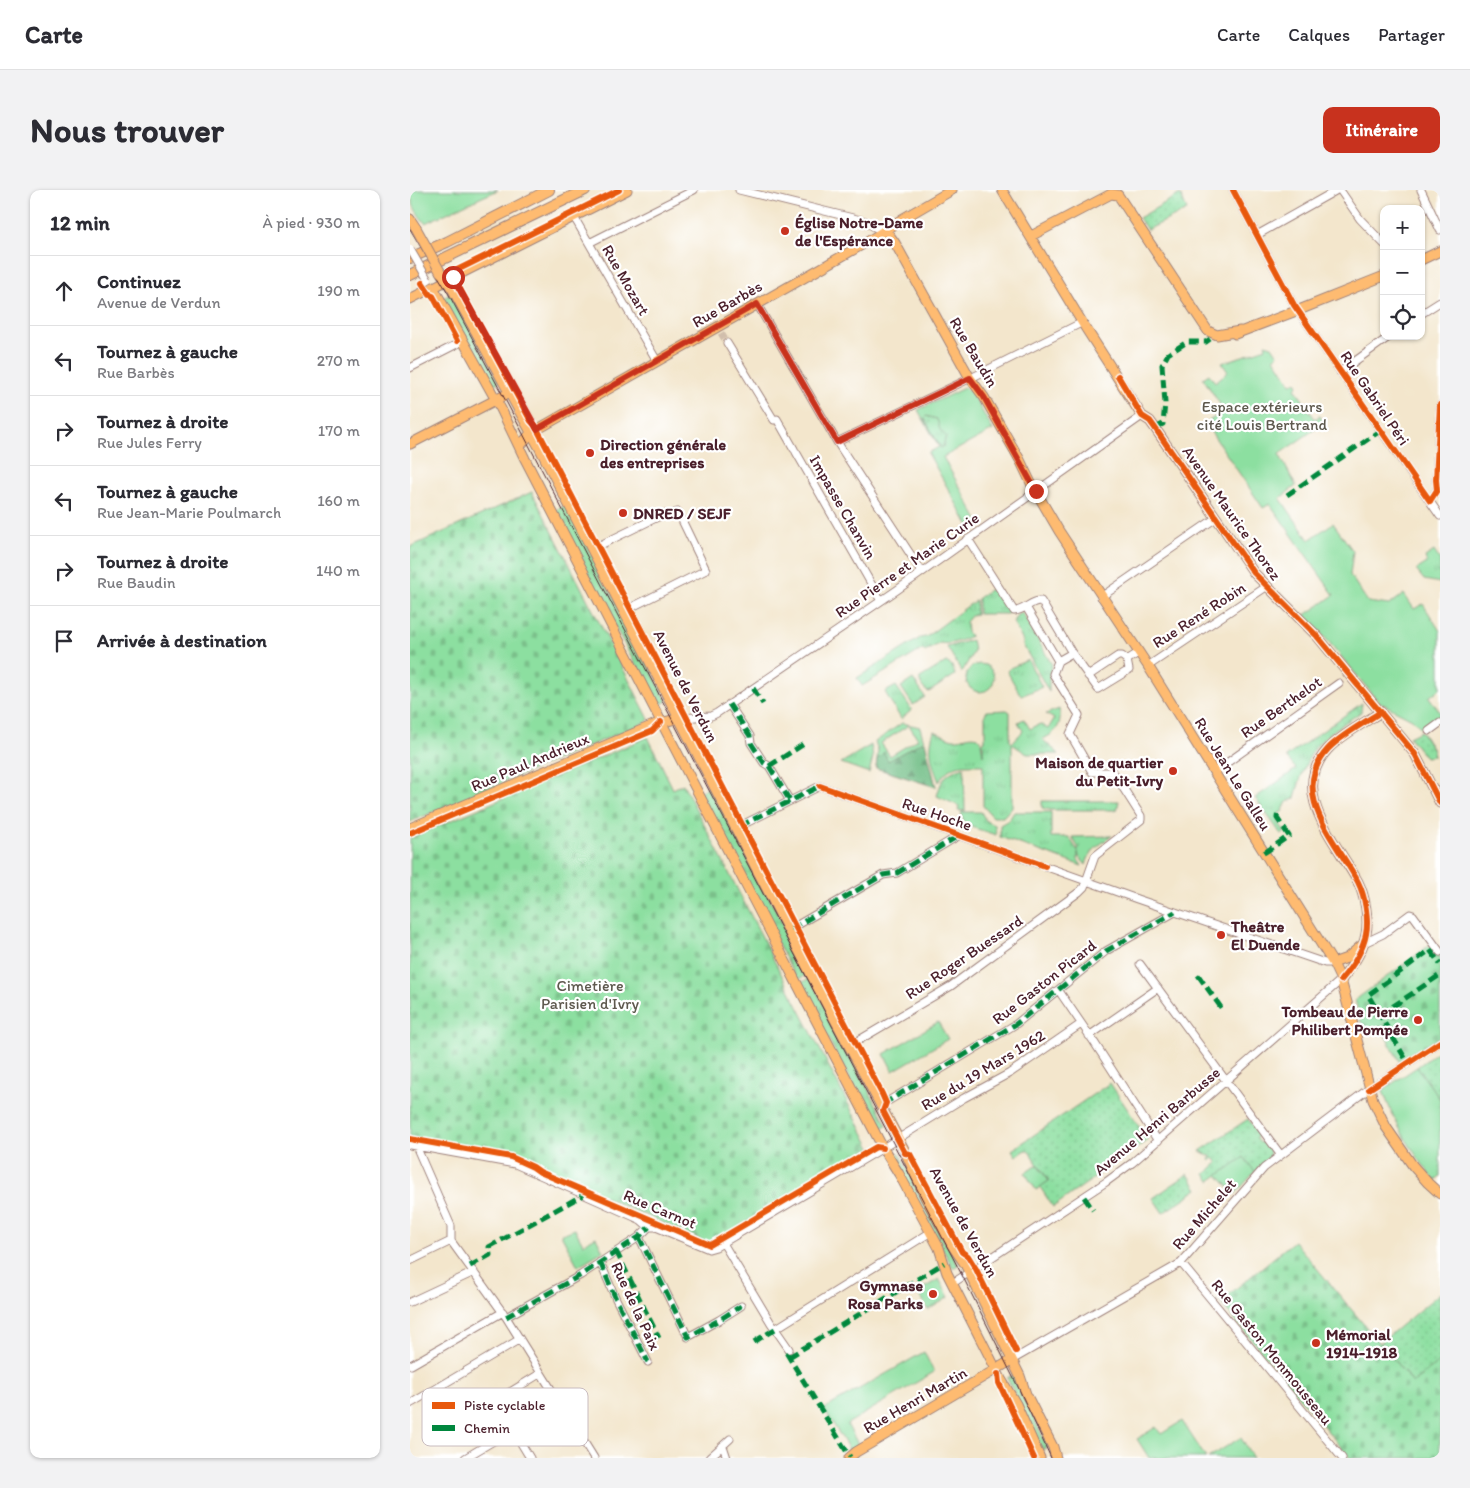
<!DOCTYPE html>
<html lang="fr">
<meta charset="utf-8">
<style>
:root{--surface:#fff;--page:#f2f2f3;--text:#2b2b33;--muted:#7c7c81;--line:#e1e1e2;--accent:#c8321e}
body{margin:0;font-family:Itim,sans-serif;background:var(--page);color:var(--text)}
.controls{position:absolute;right:15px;top:15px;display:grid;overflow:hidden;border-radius:10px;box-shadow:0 1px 4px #0004}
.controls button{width:45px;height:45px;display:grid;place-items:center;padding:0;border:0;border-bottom:1px solid var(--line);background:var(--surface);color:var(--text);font:25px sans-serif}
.stop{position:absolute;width:15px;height:15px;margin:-11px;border:4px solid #c8321e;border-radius:50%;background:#fff}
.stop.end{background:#c8321e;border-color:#fff;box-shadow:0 1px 5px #0008}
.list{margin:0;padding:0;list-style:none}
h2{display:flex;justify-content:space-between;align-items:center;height:65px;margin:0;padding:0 20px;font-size:21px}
h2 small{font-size:16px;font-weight:400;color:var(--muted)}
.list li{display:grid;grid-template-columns:32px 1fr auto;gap:15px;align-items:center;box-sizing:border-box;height:70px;padding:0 20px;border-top:1px solid var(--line)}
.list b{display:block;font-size:19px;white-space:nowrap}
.list p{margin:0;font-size:16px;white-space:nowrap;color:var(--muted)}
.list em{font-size:16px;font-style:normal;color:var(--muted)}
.icon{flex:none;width:28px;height:28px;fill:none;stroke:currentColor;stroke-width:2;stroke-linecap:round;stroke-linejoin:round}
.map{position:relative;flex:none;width:1030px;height:1268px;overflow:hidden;border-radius:10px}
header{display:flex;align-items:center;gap:30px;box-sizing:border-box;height:70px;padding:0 25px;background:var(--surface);border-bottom:1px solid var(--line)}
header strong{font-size:24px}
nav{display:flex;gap:28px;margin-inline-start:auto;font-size:18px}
.intro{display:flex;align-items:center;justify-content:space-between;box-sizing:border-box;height:120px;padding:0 30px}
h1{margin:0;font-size:35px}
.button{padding:12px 22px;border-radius:10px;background:var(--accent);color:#fff;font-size:18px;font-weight:700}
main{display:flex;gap:30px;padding:0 30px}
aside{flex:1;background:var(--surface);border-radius:10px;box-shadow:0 1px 4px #0004}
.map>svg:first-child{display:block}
</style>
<header>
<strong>Carte</strong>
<nav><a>Carte</a><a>Calques</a><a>Partager</a></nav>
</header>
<div class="intro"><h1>Nous trouver</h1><a class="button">Itinéraire</a></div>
<main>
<aside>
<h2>12 min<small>À pied · 930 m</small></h2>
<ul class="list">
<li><svg class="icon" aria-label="ahead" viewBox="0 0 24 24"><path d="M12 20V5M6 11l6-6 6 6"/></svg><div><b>Continuez</b><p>Avenue de Verdun</p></div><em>190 m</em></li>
<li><svg class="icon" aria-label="left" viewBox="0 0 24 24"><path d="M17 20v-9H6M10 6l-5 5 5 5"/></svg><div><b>Tournez à gauche</b><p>Rue Barbès</p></div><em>270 m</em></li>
<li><svg class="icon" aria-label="right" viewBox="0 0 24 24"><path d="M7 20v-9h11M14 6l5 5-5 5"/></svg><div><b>Tournez à droite</b><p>Rue Jules Ferry</p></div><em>170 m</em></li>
<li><svg class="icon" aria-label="left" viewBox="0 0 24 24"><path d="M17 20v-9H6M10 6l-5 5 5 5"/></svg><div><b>Tournez à gauche</b><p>Rue Jean-Marie Poulmarch</p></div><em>160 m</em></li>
<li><svg class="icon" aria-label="right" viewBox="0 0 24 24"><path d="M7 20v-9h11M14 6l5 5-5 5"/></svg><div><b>Tournez à droite</b><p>Rue Baudin</p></div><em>140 m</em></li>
<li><svg class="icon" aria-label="arrive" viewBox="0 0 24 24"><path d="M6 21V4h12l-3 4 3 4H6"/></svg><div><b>Arrivée à destination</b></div></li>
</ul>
</aside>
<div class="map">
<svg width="1030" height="1268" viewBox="0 0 1030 1268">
<defs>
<pattern id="grass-tufts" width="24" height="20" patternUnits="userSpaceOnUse" patternTransform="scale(1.25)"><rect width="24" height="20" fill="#8cdfa0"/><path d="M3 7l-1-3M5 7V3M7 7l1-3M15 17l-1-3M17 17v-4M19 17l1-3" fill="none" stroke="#7abf8a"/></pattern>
<pattern id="forest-firs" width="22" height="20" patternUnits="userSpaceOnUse" patternTransform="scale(1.25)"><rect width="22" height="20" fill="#71be86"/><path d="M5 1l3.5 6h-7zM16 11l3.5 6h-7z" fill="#5f9a6e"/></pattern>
<pattern id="cemetery-stones" width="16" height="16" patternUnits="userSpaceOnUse" patternTransform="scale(1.25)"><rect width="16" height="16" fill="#8cdfa0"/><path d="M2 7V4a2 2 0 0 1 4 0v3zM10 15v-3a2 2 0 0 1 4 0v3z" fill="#7abf8a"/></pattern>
<pattern id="garden-dots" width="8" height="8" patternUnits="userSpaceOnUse" patternTransform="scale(1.25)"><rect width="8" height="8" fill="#8cdfa0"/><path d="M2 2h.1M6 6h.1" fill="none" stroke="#7abf8a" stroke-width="1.8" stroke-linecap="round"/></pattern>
</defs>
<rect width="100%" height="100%" fill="#fff"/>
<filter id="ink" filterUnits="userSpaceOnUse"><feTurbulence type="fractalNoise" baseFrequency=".02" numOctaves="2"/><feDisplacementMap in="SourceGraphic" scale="10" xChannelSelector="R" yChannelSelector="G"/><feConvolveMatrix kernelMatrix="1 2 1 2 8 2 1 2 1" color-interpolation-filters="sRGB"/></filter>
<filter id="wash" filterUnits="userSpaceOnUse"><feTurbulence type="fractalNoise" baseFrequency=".0096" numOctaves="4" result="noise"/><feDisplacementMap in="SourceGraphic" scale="20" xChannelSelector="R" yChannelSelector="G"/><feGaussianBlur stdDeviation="1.12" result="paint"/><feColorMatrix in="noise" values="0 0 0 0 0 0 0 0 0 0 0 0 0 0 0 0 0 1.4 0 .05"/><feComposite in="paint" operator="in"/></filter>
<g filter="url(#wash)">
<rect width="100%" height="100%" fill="#f3e6cc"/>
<path fill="url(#grass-tufts)" stroke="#6b7f66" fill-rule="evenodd" d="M42,103l47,89 -9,5 -47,-89z
M516,226l11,3 9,17 -3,11 -2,1 -17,-30z
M156,315l101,196 -10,5 -103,-195z
M1024,361l6,9v23l-16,-3 -8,-10 11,-7 -2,-6z
M585,396l16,25 -4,3h-29v-16z
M566,410v14l-4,1 -6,7 1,10 4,4c-10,5 -21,9 -31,7l-15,9 -2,-3 -61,37 -5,-8 63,-40 6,-1z
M612,422l30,53 -3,9v18l-26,-47v-4l-10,-19 4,-7z
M562,450l2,11 -12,21 -15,-25z
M618,470l14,27 -21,9 -14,-25 3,-3z
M486,496l16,24 -11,9 -16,-27z
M952,513l-1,9c-14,10 -29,18 -41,30 -14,15 -20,37 -25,56l-8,4 -5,10 -3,1v10l6,9 -4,2 -26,-36 41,-29 -10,-12z
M649,519c4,15 -3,25 -17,30l17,15h-32l-15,-10v63l-9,10h-10l-10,-11v-41c-20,0 -33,-3 -44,17 -7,-18 -12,-32 -5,-51 7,2 12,7 19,8 9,1 16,-5 25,-2l3,5 2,13v-13l2,-1v-27l2,-3 20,-1 3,2v29l2,2 11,-12 -5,-9 6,-3 6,10 10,-5 8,5 6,-10 -8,-5z
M492,533l18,4 16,60 -60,-19 2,-18 -3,-8zM499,535l9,14 -28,17 -9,-13z
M461,555l2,12 -4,16 -28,-10z
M554,577l1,44 -7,-1 1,-4 -22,-10c5,-18 8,-23 27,-29z
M301,596l98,188 -12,6 -98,-188z
M632,611h77l-2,9h-66l-9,-2z
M551,622h20l5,9 9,4 1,10 -31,-10z
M604,622h37v25h18l9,14v-4l-6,-10 40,-1c-12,8 -23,15 -26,29l-7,-8 -1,-5v8l4,6 -82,-29v-12l9,-5z
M400,788l77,147 -10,5 -78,-146z
M489,963l59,112 -5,3 -60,-112z
M603,1185l35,73 -6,2 -35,-72z"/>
<path fill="url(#forest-firs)" stroke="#5e6e58" d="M511,552h4l11,45 -60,-19 1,-9 7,-7 4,9z"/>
<path fill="url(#cemetery-stones)" stroke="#6b7f66" d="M122,302l117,227 -1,2 -238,101v-275z
M238,547l25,52 10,-5 188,364 -161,96 -197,-88 -103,-18v-300z
M1020,755l10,12v80l-39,27 -21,-38 -16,7 -9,-33z
M884,1051l119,142 27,-22v97h-90l-130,-156z"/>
<path fill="#8cdfa0" stroke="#6b7f66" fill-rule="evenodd" d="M0,0h88l-73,33c-8,-9 -15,-21 -15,-33z
M855,154l7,2 6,9 -4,3 17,26 5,-2 2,3 -3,3 20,31 5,-3 4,7 -45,31 17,32 -16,12 29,42 24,-17 20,28 -3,24 18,27 21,3 15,-11 10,15 9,-5 17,27v58l-11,8 11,15v5l-18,12 -10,-10 -33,-17 -50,-60 -25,-26 30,-21 -64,-91 -7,4 -58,-85 10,-6 6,-11 -18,-28 6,-4 6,8 13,-10 -6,-9 44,-15z
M554,198l6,2 23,40 -50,27 36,65 -9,6 -42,-75 11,-6 -21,-37zM516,226l11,3 3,11 6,6 -3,11 -2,1 -17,-30z
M536,472l6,4 3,9 -26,17c-6,-2 -10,-9 -9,-14z
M556 488a14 14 0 1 1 28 0a14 14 0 1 1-28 0Z
M503,489l12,18 -12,8 -12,-18z
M528,832l10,17 -55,32 -9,-17z
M1007,877l23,32v15l-1,1 1,2v59l-5,5c-23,-30 -39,-54 -52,-90l1,-2z
M835,966l10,16 -20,22 -17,-19z
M627,975l12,16 -13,9 -11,-17z
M165,1039l8,15 13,-7 7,14 -25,15 -16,-30v-2z
M529,1089l10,18 -21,13 -11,-18z
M514,1162l10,20 -87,52 12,22 -9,5 -26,-42z
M772,1231l24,37h-57l-12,-19 19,-12 5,7z
M831,1248l12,20h-45l32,-20z"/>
<path fill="url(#garden-dots)" stroke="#6b7f66" d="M770,4l7,16 -40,20 -8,-12z
M1011,541l12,19 1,6 -9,1 -16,-20z
M1030,860v49l-23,-32z
M700,893l38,57 -95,67 -13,-20 9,-6 -21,-31h-3l-9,6 -4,-6z
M838,929l11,16 -3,3 4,5 4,-2 6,9 -1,7 -14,15 -11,-15 -34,24 -5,-7 13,-11 -4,-5 -4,3 -1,-2 3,-2 -12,-6z
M778,984l10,15 -35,24 -10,-15z
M1030,1103v68l-27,22 -33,-40z"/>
</g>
<g filter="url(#ink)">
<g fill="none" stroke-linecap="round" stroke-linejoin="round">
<path stroke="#d1beac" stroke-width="7" stroke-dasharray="7 3.5" stroke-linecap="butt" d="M311,143l6,10"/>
<defs>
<path id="minor" d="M329,0l126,31 11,7 9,1
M823,0l61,115 146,211
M930,0l20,29 24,25
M1011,0l19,40
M164,27l83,144
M847,45l80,-45
M179,53l105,-53
M347,114l80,138 85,130
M1011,124l19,-12
M317,153l47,77 3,-1 17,30
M0,178l53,-27
M930,182l50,-36
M427,252l140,-67 106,-53
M386,262l85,149
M1020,311l7,-11 -1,-10 4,-75
M558,349l46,72c11,0 17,-11 27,-10l31,52 26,36 31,-19 -2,-10
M182,359l72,-35 3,2 11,-4 28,58 -82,41
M691,407l115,-79
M616,417l32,54
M648,471l14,-8
M738,476l118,-79
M678,486l30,-20h4l5,4 11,-7
M319,514l21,32 1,7 13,20 5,3 21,35
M270,528l31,-2 6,-3 180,-123 245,-174
M1019,541l11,-8
M804,582l125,-89
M326,638l84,-42 317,113 188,64h8
M379,740l94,-55 14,-2 61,-37
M954,753l19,-9 27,-20 3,1 27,37
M730,774l140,190
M649,801l35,51 64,99
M679,846l69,-48
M439,856l102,-60 128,-94 5,-5 11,-31 46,-36v-4l-28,-44h-21l-22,-38 9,-19 -26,-41 5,-13
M470,916l136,-82 90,-73 69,-39
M0,955l105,19 126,56 8,7
M6,956l35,80v15
M239,1037h7l53,22 7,-2 162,-96 86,-53 46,-25 71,-49
M229,1047l49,100 31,-17 22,-14
M41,1051l55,76 88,141
M313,1053l48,80 18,26
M0,1071l41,-20
M190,1072l16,37 32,63
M771,1073l161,195
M543,1093l153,-101 26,-19 209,-183
M0,1112l64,-30
M96,1127l75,-42 58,-38 10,-10
M365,1139l156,-97
M602,1170l169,-97 83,-95 99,-75 77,-51
M1,1175l92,-53
M0,1214l110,-65
M49,1214l26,42
M58,1228l73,-45
M103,1240l17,28
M313,1256l4,12
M55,1268l94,-56
M299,1268l21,-19"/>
<path id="major" d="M592,0l83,137 57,89 8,5 5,7 99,145 63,63 98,118 25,49
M0,29l6,9
M475,39l10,14 75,135 14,19 36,63 11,23 28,48 89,135 185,297 8,17 32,120 13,27 27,39 15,17 12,11
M621,46l80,-42 7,1 90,136 9,4 23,-4
M1011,70l19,-9
M31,83l12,17 85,155 280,543 86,161 21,48 26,47 14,20 55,112 6,18 27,53 3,11
M23,97l68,122 24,50 282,544 76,145 16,26 40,74 8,25 54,106 15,25 24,54
M0,109l217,-109
M825,144l69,-26 80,-32
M0,254l99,-51
M110,256l11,-13 336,-191 35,-23 50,-29
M0,638l246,-104 24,-6
M923,773l14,-5 15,-13
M931,790c11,-13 22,-29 25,-46 3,-15 -1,-38 -8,-52 -20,-39 -71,-89 -30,-133 12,-13 37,-27 53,-37
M439,1268l7,-6 156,-92"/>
<path id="highway" d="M0,68l37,-16 102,-52
M0,85l175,-85"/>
</defs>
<use href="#minor" stroke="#9e827c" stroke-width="9"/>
<use href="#major" stroke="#9e827c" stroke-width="11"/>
<use href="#highway" stroke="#9e827c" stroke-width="12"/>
<use href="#minor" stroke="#fff" stroke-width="7"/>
<use href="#major" stroke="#febb71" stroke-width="9"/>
<use href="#highway" stroke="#febb71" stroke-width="10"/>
<path stroke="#4a1f2b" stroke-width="1" d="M0,39l38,64 60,112 455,872 56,112 32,69"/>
<defs>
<path id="minor-bridge" d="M0,59l18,31"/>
<path id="major-bridge" d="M6,38l25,45"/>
</defs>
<use href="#minor-bridge" stroke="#9e827c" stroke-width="9" stroke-linecap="butt"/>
<use href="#major-bridge" stroke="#9e827c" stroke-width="11" stroke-linecap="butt"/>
<use href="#minor-bridge" stroke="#fff" stroke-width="7"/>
<use href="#major-bridge" stroke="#febb71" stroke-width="9"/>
<path stroke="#00873e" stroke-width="5" stroke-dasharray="10 5" stroke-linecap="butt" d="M745,238l8,-4 2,-21 -3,-38 6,-11 19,-12h19l4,-3
M877,305l93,-64
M343,498l10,16
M319,514l21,32 1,7 13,20 5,3 21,35
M359,576l35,-22
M330,636l80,-40
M854,663l25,-17 -12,-18 1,-7
M381,739l92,-54 14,-2 61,-37
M788,785l24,34
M970,825l60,-40
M995,868l-37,-63 62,-45 10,14
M473,914l133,-80 90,-73 69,-39
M674,1007l9,13
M229,1047l49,100 31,-17 22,-14
M206,1061l43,87
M190,1072l16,37 32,63
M60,1076l20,-11 -1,-8 94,-52
M96,1127l75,-42 58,-38 10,-10
M344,1152l21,-13
M378,1163l-1,1 63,103
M379,1167l155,-94"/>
<defs>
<path id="cycleway" d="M209,0l-168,83 80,148 4,4 347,669 4,9 -3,8 22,42 5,1 52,98 6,4 8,13 40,82
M823,0l61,115 136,196
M12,93l8,12 3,1 24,45
M708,186l24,40 8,5 5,7 99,145 63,63 98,118 25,49
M1020,311l7,-11 -1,-10 4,-75
M410,596l225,80
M0,643l242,-102 9,-9
M931,790c11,-13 22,-29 25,-46 3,-15 -1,-38 -8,-52 -20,-39 -71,-89 -30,-133 12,-13 37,-27 53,-37
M959,899l71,-47
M0,949l101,18 22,10 7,5 170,73 166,-98 7,1
M588,1184l1,9 35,75"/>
</defs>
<use href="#cycleway" stroke="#fff" stroke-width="9"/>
<use href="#cycleway" stroke="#e8590c" stroke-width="6"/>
</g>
</g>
<g fill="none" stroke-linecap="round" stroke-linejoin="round" filter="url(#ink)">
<path stroke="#c8321e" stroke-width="6" d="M43,87l84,152 220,-125 80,138 133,-64 14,19 52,94"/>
</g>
<g fill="#c8321e" stroke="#fff" stroke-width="2">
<circle cx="375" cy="41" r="5"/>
<circle cx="180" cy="263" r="5"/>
<circle cx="213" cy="323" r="5"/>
<circle cx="763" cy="581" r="5"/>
<circle cx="811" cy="745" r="5"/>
<circle cx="1008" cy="830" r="5"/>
<circle cx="523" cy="1104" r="5"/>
<circle cx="906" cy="1153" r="5"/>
</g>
<g text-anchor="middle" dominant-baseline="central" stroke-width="4.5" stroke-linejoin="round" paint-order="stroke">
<g font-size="16" font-weight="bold" fill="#4a1f2b" stroke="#fff" text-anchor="start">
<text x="385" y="32">Église Notre-Dame<tspan x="385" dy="18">de l'Espérance</tspan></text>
<text x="190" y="254">Direction générale<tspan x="190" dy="18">des entreprises</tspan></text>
<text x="223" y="323">DNRED / SEJF</text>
<text x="753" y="572" text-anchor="end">Maison de quartier<tspan x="753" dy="18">du Petit-Ivry</tspan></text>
<text x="821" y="736">Theâtre<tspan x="821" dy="18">El Duende</tspan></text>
<text x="998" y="821" text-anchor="end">Tombeau de Pierre<tspan x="998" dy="18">Philibert Pompée</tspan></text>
<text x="513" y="1095" text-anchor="end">Gymnase<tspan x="513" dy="18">Rosa Parks</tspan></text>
<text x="916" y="1144">Mémorial<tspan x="916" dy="18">1914-1918</tspan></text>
</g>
<g font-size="16" fill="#4a1f2b" stroke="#fff">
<text transform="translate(216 90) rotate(60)">Rue Mozart</text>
<text transform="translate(317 114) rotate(-30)">Rue Barbès</text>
<text transform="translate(564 162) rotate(59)">Rue Baudin</text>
<text transform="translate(965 208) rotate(56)">Rue Gabriel Péri</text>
<text transform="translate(433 317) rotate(60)">Impasse Chanvin</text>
<text transform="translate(822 323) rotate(55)">Avenue Maurice Thorez</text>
<text transform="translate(497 375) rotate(-35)">Rue Pierre et Marie Curie</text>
<text transform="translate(789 425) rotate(-33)">Rue René Robin</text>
<text transform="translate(276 496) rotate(63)">Avenue de Verdun</text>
<text transform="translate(871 517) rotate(-35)">Rue Berthelot</text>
<text transform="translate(120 572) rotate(-23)">Rue Paul Andrieux</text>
<text transform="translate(823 584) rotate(58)">Rue Jean Le Galleu</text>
<text transform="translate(527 624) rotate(19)">Rue Hoche</text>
<text transform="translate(554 767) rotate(-34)">Rue Roger Buessard</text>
<text transform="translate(634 792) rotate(-38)">Rue Gaston Picard</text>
<text transform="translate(573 880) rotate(-31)">Rue du 19 Mars 1962</text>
<text transform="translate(747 931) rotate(-40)">Avenue Henri Barbusse</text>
<text transform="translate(250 1019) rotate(23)">Rue Carnot</text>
<text transform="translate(794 1024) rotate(-49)">Rue Michelet</text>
<text transform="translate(554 1032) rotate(61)">Avenue de Verdun</text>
<text transform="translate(226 1116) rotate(65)">Rue de la Paix</text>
<text transform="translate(862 1162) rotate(51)">Rue Gaston Monmousseau</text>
<text transform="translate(505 1210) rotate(-30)">Rue Henri Martin</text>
</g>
<g font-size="16" fill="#5e594e" stroke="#fff">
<text x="852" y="216">Espace extérieurs<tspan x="852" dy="18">cité Louis Bertrand</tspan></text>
<text x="180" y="795">Cimetière<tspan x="180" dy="18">Parisien d'Ivry</tspan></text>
</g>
</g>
<rect x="12" y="1198" width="166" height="58" rx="8" fill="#fff" stroke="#c9bcbf" stroke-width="1"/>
<rect x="22" y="1212" width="23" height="7" fill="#e8590c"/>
<rect x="22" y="1235" width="23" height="6" fill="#00873e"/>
<g font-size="14" fill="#4a1f2b">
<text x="54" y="1220">Piste cyclable</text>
<text x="54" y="1243">Chemin</text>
</g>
</svg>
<div class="controls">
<button>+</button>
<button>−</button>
<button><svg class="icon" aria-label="locate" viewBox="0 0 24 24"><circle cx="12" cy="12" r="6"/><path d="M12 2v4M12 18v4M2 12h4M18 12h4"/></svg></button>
</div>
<div class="stop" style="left:43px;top:87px"></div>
<div class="stop end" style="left:626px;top:301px"></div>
</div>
</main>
